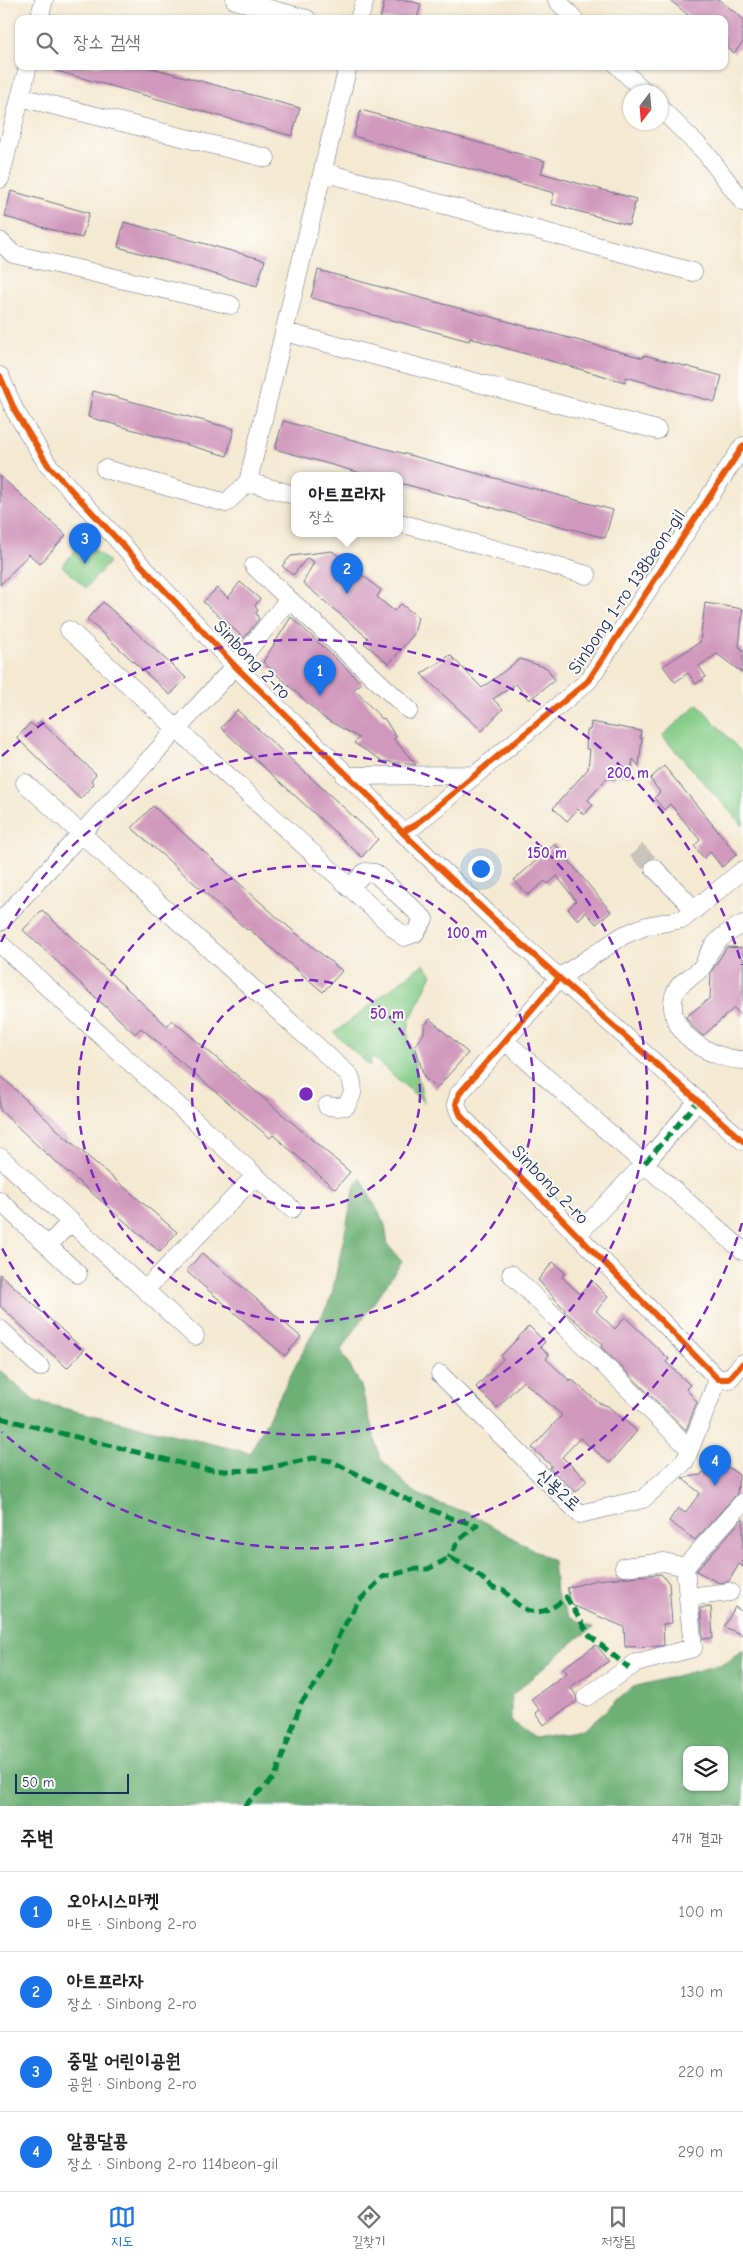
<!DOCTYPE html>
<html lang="ko">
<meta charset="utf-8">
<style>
:root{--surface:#fff;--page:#f2f2f2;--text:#202124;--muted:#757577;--line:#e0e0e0;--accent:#1a73e8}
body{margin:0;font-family:"Comic Neue","Poor Story",sans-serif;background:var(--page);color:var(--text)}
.controls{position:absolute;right:15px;bottom:15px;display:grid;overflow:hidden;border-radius:10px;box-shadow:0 1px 4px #0004}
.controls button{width:45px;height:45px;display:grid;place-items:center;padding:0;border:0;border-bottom:1px solid var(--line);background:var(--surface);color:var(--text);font:25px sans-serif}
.compass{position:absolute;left:623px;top:85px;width:45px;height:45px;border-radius:50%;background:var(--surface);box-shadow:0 1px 4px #0004;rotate:196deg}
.scale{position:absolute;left:15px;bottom:12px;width:114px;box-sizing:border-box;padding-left:5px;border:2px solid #1b2f5e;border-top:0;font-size:14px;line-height:18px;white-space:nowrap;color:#1b2f5e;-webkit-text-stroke:4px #fdfcf7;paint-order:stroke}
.you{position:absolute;left:480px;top:868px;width:18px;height:18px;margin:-12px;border:4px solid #fff;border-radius:50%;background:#1a73e8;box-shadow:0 0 0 8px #1a73e833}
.badge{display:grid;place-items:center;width:32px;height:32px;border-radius:50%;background:var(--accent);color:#fff;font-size:16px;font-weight:700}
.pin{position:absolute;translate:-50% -41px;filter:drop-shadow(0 1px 2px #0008)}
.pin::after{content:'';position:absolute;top:26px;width:18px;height:15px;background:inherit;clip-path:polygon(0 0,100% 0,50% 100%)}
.popup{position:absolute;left:291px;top:472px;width:112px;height:65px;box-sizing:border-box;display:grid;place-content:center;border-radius:10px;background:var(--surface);filter:drop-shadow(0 1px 4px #0005);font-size:16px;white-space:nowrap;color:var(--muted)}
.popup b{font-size:19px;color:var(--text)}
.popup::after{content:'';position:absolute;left:50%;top:100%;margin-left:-10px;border:10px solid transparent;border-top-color:var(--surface)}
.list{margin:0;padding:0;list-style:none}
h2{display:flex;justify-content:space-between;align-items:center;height:65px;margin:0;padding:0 20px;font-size:21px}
h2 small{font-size:16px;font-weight:400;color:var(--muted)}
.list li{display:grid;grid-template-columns:32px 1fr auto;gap:15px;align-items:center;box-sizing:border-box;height:80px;padding:0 20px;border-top:1px solid var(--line)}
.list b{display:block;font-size:19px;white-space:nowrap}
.list p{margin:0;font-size:16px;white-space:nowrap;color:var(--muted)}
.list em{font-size:16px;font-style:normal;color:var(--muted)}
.icon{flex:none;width:28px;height:28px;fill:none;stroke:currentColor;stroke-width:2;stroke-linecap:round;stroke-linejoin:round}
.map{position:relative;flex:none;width:743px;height:1806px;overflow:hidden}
.search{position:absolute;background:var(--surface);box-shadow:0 1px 4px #0004;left:15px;right:15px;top:15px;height:55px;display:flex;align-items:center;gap:12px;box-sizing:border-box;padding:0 18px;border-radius:10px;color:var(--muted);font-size:19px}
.sheet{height:385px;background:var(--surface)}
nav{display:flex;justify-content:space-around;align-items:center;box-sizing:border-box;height:70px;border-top:1px solid var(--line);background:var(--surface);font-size:14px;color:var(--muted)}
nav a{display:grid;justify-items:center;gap:2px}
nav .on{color:var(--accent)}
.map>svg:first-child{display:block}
</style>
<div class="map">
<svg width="743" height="1806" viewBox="0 0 743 1806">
<rect width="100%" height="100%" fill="#fdfcf7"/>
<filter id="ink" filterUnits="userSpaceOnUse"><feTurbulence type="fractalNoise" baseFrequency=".02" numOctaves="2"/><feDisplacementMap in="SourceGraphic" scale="10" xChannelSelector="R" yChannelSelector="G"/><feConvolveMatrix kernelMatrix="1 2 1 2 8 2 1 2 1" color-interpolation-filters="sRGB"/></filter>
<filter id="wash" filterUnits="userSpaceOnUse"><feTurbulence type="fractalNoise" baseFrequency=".0096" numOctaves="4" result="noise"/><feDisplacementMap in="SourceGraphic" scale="20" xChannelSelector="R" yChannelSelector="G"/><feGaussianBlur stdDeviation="1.12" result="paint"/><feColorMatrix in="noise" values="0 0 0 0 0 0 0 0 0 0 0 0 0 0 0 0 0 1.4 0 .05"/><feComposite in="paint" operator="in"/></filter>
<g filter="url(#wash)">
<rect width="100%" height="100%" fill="#f4e9d1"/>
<path fill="#85cd89" stroke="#507e74" d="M84,541l25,21 -23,26 -24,-22z
M698,704l45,50v72l-81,-90z
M423,964l9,10 -23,48 -1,14 16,66 -53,-46 -1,10 -36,-33z"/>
<path fill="#6cb075" stroke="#44706a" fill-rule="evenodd" d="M361,1178l24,47 3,20 14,17 -61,88 20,36 19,72 32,33 25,12 34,11 82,47 3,33 13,23 24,11 -14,9 -68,59v25l23,17 49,-8 50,-43 93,-24 17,-13v156h-743v-436l34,31 216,52 81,-155 24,-113zM687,1750h37v37h-37z"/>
<g id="blocks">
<path fill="#d098bc" d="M385,0h21l15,4 -4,15h-37z
M670,0h50l23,19v23l-9,11 -10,-8v-26h-31z
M54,66h91l155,42 -8,28 -239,-66z
M361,110l184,51 -4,12 95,26 -7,26 -78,-21 3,-11 -201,-57z
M11,191l78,22 -7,25 -77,-21z
M124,222l141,38 -8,26 -139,-39z
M318,270l325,88 1,-3 78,21 -7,26 -89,-25 -1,5 -155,-44 -1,3 -158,-43z
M93,391l141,38 -7,27 -139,-39z
M283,421l330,89 -8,28 -205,-55v-8h-32l-93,-26z
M0,476l66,59 -26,29 -11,-10 -29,31z
M332,551l49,39 -4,7 17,14 7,-7 17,13 -4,17 -25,30 -25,-21 4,-5 -65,-55 11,-21 -7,-4 -14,17 -11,-9 9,-10z
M240,582l20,17 -5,7 3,4 -2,3 3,6 -15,19 -41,-36 14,-14 11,10z
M103,602l83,76 -16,17 -83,-76z
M705,603l38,6 -4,38 4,3v23l-26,-19 -18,12 7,11 -10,7 -8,-11 -13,9 -12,-16 37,-24z
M291,617l71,66 -8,6 28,30 2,-1 12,19 -2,2 22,26 -33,-4 -29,-18 5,-5 -35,-20 -61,-56z
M450,655l32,33 38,-29 27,9 8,12 -26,20 -13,-16 -23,15 10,10 -21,22 -61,-57z
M237,710l141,129 -16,18 -141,-129z
M40,721l56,53 -5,6 3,4 -14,15 -63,-61 13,-15 5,4z
M591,722l50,9 -1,7h2l-3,28 -6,-7 -3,18 -15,-2v4l-8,-1 -19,22 5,5 -9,10 -6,-6 -11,12 -14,-13 35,-39 2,-20h-4l1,-19h3z
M664,766l73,88 -15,13 -12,-15 -6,6 -10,-12 6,-6 -30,-36 -6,6 -10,-12 6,-6 -10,-13z
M153,806l126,113 63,52 -19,21 -74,-63 -2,1 -115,-102z
M555,844l56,68 -15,12 -10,-12 -8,8 -10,-11 8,-8 -19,-25 -9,8 -3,-3 -17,14 -14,-15z
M42,910l125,116 5,-6 178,152 -15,17 -62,-54 -3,3 -129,-110 -6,6 -112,-104z
M727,947l16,1v70l-9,-10 -31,28 -11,-10 -6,-9 24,-19 1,-26z
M430,1019l38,34 -32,36 -12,-12 -9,-32 9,-12v-7z
M0,1075l65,62 112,95 -17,20 -120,-104 -40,-38z
M202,1253l99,84 -16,19 -99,-85z
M553,1262l12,11 -3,4 18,17 12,-13 16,16 -12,14 19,18 10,-12 44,42 -3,3 24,23 -4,4 11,13 -11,28 -85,-83 2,-3 -39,-33 1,-1 -27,-30z
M0,1274l84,76 -17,18 -67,-62z
M529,1326l16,16 -5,5 9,8 -3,4 24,22 1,-2 28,24 9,3 29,25 -27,32 -30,-25 -18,19 25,23 -11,12 -27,-24 3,-2 -20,-18 30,-33 -39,-34 -26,27 -21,-21 27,-28 -2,-3z
M727,1466l12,9 -2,19 -42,46 -26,-19 9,-13 7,5 15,-20 -18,-15 19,-3 2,-3 8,6 4,-5 5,4z
M743,1518v49l-4,-3 -10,17 -10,2 -23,-12z
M661,1574l8,9 3,40 -9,1 1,21 -3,1 -36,1 -1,-20 -52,-22 -5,-17 29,-8z
M711,1607l2,31 -10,1 -3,-31z
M735,1607l8,5v23l-19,-8z
M596,1645l13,16 -39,26 6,8 1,6 -33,24 -8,-12 4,-3 -9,-11 36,-26 -4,-5z"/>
</g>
</g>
<g filter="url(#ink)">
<use href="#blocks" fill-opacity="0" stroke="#677086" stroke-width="1"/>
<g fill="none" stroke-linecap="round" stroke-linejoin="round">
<path stroke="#c9c4ba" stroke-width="18" stroke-dasharray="18 9" stroke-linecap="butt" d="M636,850l18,18"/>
<defs>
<path id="minor" d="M235,0l72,19
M557,0l17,19
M39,19l5,-19
M359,19l6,-19
M618,66l27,26
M20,97l246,61
M660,108l45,44 38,50
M323,172l370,100
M0,179l28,-113
M0,241l13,13 218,51
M285,332l372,98
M0,376l15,35 33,54 187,201 139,135 28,31 100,95 241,214
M105,469l121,34 22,-21 46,13
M248,482l100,-416
M400,523l187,52
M254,566l35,33
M69,630l335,307 11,-4 9,-14 -49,-46 -10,-1 -16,16
M345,776l128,-1
M25,783l325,293c5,13 3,19 -4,30l-9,1 -10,-1
M402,832l13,-7 173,-144 155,-235
M654,868l41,42
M743,870l-60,49 -37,7 -22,9 -65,43 -100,116 -3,10 5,12 257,263h11l14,-16
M0,922l235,-256 54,-67 120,111
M743,924c-13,7 -24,13 -32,26 -4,5 -5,12 -9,17 -8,11 -24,13 -28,29 -9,38 38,63 69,64
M0,944l292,265
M505,1041l238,210
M0,1157l195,179
M0,1201l78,73
M577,1235l68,-72 53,-62
M48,1246l23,-25
M511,1274l179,175
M145,1290l110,-114
M0,1329l40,38
M440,1374l140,140 63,-15 42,-38 33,-82
M624,1567l40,-5 21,5
M688,1597l42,-5
M586,1697l50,-34 57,-15 -8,-81 58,-65"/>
</defs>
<use href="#minor" stroke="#677086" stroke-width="19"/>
<use href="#minor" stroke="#fff" stroke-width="18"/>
<path stroke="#00873e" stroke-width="5" stroke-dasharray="10 5" stroke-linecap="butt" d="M645,1163l53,-62
M0,1418l204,51 21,2 34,-1 54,-12 18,3 73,37 49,21 24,6 -18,15 -10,18
M244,1806l31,-29 26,-74 14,-18 17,-31 7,-19 19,-33 25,-25 32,-8h13l21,-11c16,5 32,19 44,30l11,2c19,25 38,30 62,7l24,39 39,32"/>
<defs>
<path id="cycleway" d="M0,376l15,35 33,54 187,201 139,135 28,31 100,95 241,214
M402,832l13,-7 173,-144 155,-235
M559,978l-100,116 -3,10 5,12 257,263h11l14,-16"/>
</defs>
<use href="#cycleway" stroke="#fdfcf7" stroke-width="9"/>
<use href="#cycleway" stroke="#e8590c" stroke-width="6"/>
</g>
</g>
<g fill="none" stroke="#7b2cbf" stroke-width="2.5" stroke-dasharray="9 6">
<circle cx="306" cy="1094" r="114"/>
<circle cx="306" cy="1094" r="228"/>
<path d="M1 942A341 341 0 1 1 1 1246"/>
<path d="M742 1223A455 455 0 0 1 2 1432M2 756A455 455 0 0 1 742 965"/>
</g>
<g text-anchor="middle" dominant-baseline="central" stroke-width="4" stroke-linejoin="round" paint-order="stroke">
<g font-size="18" fill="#1b2f5e" stroke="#fdfcf7">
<text transform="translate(627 592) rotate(-56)">Sinbong 1-ro 138beon-gil</text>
<text transform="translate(252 660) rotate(46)">Sinbong 2-ro</text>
<text transform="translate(550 1185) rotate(46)">Sinbong 2-ro</text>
<text transform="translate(558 1490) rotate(42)">신봉2로</text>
</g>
</g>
<circle cx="306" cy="1094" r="8" fill="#7b2cbf" stroke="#fdfcf7" stroke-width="2.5"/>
<g font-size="15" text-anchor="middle" font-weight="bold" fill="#7b2cbf" stroke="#fdfcf7" stroke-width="4" stroke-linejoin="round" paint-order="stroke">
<text x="628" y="778">200 m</text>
<text x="547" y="858">150 m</text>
<text x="467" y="938">100 m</text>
<text x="387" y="1019">50 m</text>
</g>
</svg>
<div class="controls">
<button><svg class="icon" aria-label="layers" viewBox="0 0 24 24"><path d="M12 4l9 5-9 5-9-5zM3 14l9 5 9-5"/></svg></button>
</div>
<svg class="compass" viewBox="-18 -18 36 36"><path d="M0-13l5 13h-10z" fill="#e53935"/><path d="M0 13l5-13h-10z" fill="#757577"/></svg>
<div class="scale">50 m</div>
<div class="you"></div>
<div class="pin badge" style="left:320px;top:696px">1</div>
<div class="pin badge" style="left:347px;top:594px">2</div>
<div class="popup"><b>아트프라자</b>장소</div>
<div class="pin badge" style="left:85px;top:564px">3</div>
<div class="pin badge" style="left:715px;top:1486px">4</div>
<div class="search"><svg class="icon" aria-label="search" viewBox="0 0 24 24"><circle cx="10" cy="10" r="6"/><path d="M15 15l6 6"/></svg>장소 검색</div>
</div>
<section class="sheet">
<h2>주변<small>4개 결과</small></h2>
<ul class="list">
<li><span class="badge">1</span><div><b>오아시스마켓</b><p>마트 · Sinbong 2-ro</p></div><em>100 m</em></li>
<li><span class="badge">2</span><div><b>아트프라자</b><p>장소 · Sinbong 2-ro</p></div><em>130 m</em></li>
<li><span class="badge">3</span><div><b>중말 어린이공원</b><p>공원 · Sinbong 2-ro</p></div><em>220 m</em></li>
<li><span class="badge">4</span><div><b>알콩달콩</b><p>장소 · Sinbong 2-ro 114beon-gil</p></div><em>290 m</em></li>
</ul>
</section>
<nav>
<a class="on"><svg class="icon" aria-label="map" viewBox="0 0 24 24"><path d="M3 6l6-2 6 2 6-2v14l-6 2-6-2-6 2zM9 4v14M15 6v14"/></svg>지도</a>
<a><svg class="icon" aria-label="directions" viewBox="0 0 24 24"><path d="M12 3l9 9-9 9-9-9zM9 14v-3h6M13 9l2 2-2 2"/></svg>길찾기</a>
<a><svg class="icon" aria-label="saved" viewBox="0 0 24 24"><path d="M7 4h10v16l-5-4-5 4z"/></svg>저장됨</a>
</nav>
